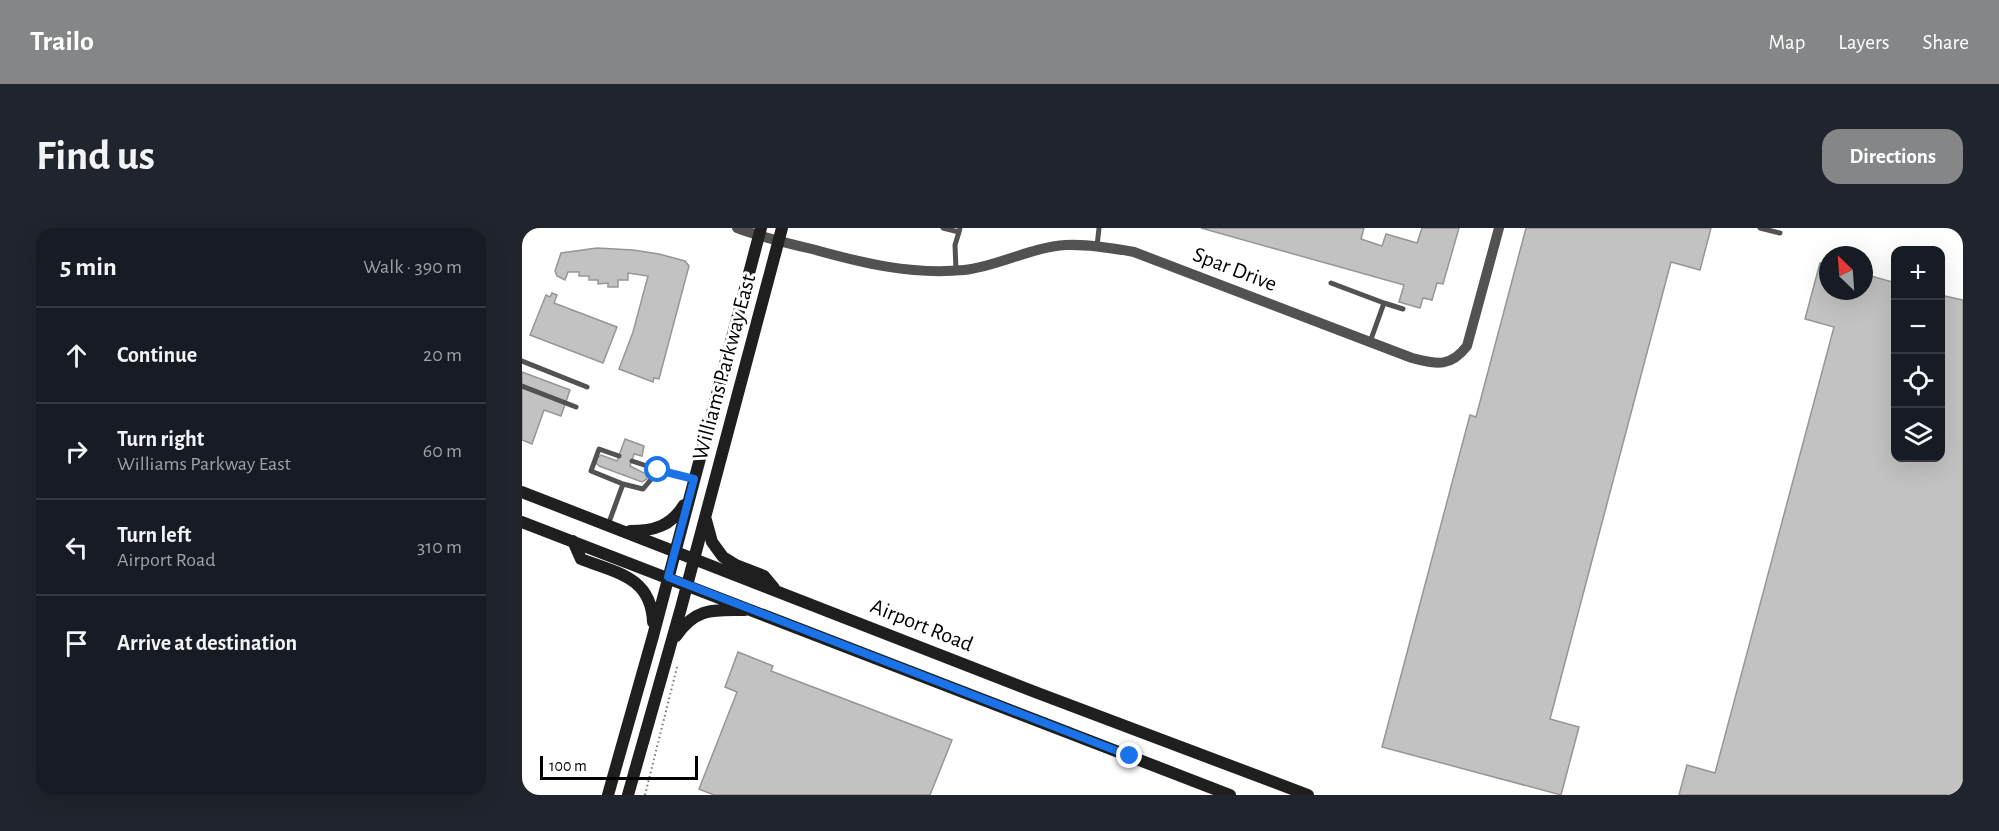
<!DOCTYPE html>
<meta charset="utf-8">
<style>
:root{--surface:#171b24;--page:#20242c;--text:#f1f3f6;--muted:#9ea1a6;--line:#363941;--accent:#858687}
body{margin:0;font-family:"Alegreya Sans",sans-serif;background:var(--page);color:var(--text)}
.controls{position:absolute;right:18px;top:18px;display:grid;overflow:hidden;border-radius:12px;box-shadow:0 6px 24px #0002}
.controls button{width:54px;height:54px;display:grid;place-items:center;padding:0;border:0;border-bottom:2px solid var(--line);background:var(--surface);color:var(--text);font:30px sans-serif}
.compass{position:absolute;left:1297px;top:18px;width:54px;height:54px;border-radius:50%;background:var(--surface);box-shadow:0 6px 24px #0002;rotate:335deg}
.scale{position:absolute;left:18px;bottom:15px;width:158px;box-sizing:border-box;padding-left:6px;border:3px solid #000;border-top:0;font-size:16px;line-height:21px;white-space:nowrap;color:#000;-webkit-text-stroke:4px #fff;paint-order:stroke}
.stop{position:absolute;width:18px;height:18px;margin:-14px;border:4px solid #1a73e8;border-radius:50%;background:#fff}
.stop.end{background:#1a73e8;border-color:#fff;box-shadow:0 2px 6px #0008}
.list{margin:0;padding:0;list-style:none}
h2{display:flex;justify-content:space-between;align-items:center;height:78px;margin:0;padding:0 24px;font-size:26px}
h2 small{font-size:20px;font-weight:400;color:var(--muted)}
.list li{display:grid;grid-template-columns:39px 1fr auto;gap:18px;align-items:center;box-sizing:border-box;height:96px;padding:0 24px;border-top:2px solid var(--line)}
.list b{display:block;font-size:22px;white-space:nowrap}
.list p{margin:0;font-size:20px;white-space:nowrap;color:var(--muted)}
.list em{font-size:20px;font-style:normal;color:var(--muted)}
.icon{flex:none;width:33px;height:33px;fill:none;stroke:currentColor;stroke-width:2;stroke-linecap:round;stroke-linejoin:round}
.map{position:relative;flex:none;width:1441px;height:567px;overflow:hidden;border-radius:18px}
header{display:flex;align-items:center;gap:36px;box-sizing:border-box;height:84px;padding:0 30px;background:var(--accent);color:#fff}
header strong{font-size:28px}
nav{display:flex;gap:33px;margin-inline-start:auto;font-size:21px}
.intro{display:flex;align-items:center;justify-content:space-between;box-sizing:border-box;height:144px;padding:0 36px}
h1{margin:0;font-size:42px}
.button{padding:15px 27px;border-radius:18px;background:var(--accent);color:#fff;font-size:21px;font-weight:700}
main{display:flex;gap:36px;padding:0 36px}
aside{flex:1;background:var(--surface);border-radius:18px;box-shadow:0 6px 24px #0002}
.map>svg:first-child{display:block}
</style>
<header>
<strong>Trailo</strong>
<nav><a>Map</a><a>Layers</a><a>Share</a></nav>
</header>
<div class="intro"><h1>Find us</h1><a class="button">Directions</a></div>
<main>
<aside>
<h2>5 min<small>Walk · 390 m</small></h2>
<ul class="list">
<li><svg class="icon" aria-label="ahead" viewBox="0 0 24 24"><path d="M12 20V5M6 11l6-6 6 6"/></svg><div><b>Continue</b></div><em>20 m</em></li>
<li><svg class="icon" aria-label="right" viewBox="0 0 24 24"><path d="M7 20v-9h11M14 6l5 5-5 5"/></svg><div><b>Turn right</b><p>Williams Parkway East</p></div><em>60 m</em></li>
<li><svg class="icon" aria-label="left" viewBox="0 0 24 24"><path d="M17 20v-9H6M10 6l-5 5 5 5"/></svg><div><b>Turn left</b><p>Airport Road</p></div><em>310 m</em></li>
<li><svg class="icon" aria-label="arrive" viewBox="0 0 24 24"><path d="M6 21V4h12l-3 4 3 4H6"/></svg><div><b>Arrive at destination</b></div></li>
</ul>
</aside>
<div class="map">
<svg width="1441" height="567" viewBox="0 0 1441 567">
<rect width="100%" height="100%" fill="#fff"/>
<path fill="#c2c2c2" stroke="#969696" stroke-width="1.5" d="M679,0h163l-3,11 21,7 4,-12 31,9 5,-15h37l-16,56 -6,-1 -5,17 -9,-2 -3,10 -21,-6 5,-17z
M1004,0h185l-11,42 -29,-8 -121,457 29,8 -18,68 -179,-48 88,-332 6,2z
M75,20l36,2 26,4 26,7 4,5 -30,113 -5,-1 -1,4 -34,-13 14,-37 15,-56 -20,-3v7h-10v7h-10v-4l-10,1v-4h-9v-4h-10v-4h-11l-3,8 -8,-4 -2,-5 6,-18z
M1298,35l8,2v26h36v-17l32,9v175h44v-163l23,5v495h-284l8,-30 28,8 119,-446 -29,-8z
M30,65l5,2 -3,8 63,24 -14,36 -73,-28 16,-40 4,2z
M0,144l48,18 -9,26 -17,-6 -12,34 -10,-4z
M103,211l19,7 -2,10 -8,-2 -4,12 16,8 1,5 -5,3 -43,-16 -3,-3v-4l5,-4 16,6z
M216,424l35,14 -2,5 181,69 -22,55h-216l-15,-6 38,-97 -12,-5z"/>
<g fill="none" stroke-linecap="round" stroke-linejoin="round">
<path stroke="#747474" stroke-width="2" stroke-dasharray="1.5 3" stroke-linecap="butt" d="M123,567l32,-128"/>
<path stroke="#525252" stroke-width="5" d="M421,0l16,4 1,-4
M1238,0l20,5
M575,18l2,-18
M434,42l-1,-25 4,-13
M809,55l53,20
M848,114l14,-39 19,6
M0,133l65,26
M0,158l54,21
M97,228l-20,-7 -8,22 32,13
M110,233l27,9
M86,297l15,-41 20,5 16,-19 35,9"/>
<path stroke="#525252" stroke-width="10" d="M215,0c24,9 49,15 75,21 50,14 99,26 152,21 35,-4 67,-23 102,-25 23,-1 46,3 68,7l278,106c25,6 38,10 55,-12l32,-118"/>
<path stroke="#1f1f1f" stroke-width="12" d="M0,264l513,200 273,103
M184,292l6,22 11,15 13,8 28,11 10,12
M0,294l708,273
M108,303c24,0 41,-5 54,-26
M51,313l8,18c36,14 70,18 72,63
M154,408c20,-29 38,-26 69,-26
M86,567l45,-159 108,-408
M106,567l53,-187 101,-380"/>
</g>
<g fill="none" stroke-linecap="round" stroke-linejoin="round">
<path stroke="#1a73e8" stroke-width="8" d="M136,242l36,9 -26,98 462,179"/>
</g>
<g text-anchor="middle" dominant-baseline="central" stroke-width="6" stroke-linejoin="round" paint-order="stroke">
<g font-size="22" fill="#000" stroke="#fff">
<text transform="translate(713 41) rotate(21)">Spar Drive</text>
<text transform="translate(202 139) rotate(-75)">Williams Parkway East</text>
<text transform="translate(400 397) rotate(22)">Airport Road</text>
</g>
</g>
</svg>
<div class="controls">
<button>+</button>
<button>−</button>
<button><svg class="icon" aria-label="locate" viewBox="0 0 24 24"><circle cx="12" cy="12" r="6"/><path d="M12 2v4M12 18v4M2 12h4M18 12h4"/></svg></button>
<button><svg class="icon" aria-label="layers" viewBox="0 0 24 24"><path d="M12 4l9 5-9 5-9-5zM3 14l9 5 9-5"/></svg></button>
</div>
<svg class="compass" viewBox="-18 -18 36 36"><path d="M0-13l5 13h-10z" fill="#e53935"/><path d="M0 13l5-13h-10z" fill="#9ea1a6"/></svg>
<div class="scale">100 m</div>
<div class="stop" style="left:136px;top:242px"></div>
<div class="stop end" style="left:608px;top:528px"></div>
</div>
</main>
